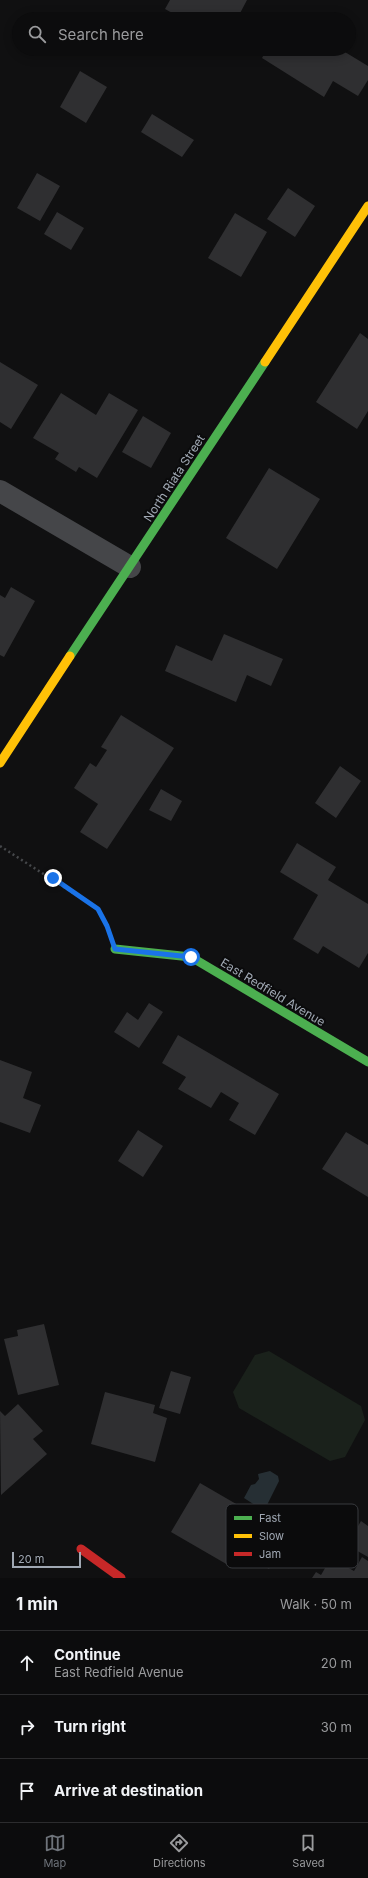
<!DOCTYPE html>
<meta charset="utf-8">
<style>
:root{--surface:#0c0c0d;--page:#151516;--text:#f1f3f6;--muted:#9a9b9d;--line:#2c2c2e;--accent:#6e737a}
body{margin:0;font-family:Inter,sans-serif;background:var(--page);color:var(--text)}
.scale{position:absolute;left:12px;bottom:10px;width:69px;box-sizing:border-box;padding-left:4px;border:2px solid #a0a8b3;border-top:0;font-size:11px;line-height:14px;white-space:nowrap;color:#a0a8b3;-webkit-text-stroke:3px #0b0b0c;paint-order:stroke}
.stop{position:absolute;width:12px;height:12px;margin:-9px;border:3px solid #1a73e8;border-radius:50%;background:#fff}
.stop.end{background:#1a73e8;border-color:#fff;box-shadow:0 1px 4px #0008}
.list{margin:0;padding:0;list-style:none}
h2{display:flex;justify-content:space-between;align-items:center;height:52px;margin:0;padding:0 16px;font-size:17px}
h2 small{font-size:13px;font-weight:400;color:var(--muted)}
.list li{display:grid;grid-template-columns:26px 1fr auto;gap:12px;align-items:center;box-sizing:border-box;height:64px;padding:0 16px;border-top:1px solid var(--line)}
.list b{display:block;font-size:15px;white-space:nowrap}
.list p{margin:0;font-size:13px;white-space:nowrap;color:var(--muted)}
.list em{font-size:13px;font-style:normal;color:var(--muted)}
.icon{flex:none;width:22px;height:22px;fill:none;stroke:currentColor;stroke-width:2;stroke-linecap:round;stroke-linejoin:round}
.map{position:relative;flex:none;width:368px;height:1578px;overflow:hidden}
.search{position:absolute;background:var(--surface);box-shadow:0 2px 10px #0003;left:12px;right:12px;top:12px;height:44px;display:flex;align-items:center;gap:10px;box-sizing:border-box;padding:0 14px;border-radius:22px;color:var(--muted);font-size:15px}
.sheet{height:244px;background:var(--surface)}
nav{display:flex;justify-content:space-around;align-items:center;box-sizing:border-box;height:56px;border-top:1px solid var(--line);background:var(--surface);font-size:11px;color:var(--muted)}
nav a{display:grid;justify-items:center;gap:2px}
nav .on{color:var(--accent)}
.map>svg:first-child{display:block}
</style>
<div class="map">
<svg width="368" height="1578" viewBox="0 0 368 1578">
<rect width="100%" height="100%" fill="#101011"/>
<path fill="#1a211b" d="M269,1351l92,55 4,14 -20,37 -15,4 -91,-53 -6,-16 22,-37z"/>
<path fill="#262f34" d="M270,1471l8,5 1,5 -12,24 -9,2 -14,-9 7,-13 4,-1 4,-5 -1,-5z"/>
<path fill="#2f2f31" d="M170,0h77l-10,19h-54l-18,-10z
M267,49h73l28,17v14l-10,16 -25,-15 -9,16 -62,-39z
M80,71l27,16 -21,36 -26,-16z
M152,114l42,26 -12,17 -41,-25z
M37,173l23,13 -20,35 -23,-13z
M288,188l27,18 -20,31 -28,-18z
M57,212l27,16 -13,22 -27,-16z
M235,213l32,19 -26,45 -33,-19z
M360,333l8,6v72l-11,18 -41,-27z
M0,362l38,23 -27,44 -11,-7z
M61,393l35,22 13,-22 29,17 -41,68 -18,-11 -3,5 -21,-13 4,-6 -26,-15z
M143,416l28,17 -20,35 -29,-16z
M269,468l51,31 -43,70 -51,-31z
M11,587l24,14 -31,56 -4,-2v-60l5,3z
M224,634l59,25 -12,27 -24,-11 -11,27 -71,-31 11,-26 36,16z
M121,715l53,33 -67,101 -27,-17 18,-28 -24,-16 16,-25 6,4 11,-17 -6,-3z
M340,766l21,15 -25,37 -21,-15z
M161,789l21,12 -11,20 -22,-11z
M297,843l39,24 -8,13 40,24v49l-9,15 -36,-22 -5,8 -25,-15 25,-44 -38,-23z
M149,1003l14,9 -24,36 -25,-16 13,-20 11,8z
M178,1035l101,59 -24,41 -26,-15 10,-17 -18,-11 -10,16 -33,-19 8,-12 -24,-14z
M0,1060l32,12 -9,26 18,7 -11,28 -30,-11z
M138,1130l25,16 -20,31 -25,-16z
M346,1132l22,13v52l-46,-28z
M44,1324l15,61 -41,10 -14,-56 14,-3 -1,-6z
M171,1371l20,6 -11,37 -21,-6z
M105,1392l50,13 -2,8 14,5 -12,44 -64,-18z
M18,1404l25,27 -10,8 14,15 -46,41 -1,-84 5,5z
M200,1483l57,33 -29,49 -57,-33z
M361,1521l7,5v31l-21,-12z
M258,1530l25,14 -14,25 -25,-15z
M362,1557l6,4v17h-56l4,-6 5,3 10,-17 23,13z"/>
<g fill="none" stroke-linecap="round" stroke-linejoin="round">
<path stroke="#46484b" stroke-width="2.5" stroke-dasharray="2 3" stroke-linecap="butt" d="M0,846l98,63 10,19"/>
<path stroke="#454649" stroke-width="22" d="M0,491l130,76"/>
<path stroke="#4caf50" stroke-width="9" d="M70,656l195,-294
M115,949l76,8 177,105"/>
<path stroke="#ffc107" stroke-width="9" d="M265,362l103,-156
M0,763l70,-107"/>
<path stroke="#c62828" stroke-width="9" d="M81,1549l40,29"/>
</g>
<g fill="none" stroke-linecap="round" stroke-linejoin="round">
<path stroke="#1a73e8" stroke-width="5" d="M53,878l45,31 9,17 8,23 76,8"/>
</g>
<g text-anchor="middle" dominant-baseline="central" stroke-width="4" stroke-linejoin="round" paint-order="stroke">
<g font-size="12" fill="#a0a8b3" stroke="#0b0b0c">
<text transform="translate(174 478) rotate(-57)">North Riata Street</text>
<text transform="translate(273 992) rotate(31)">East Redfield Avenue</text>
</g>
</g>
<rect x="226" y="1504" width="132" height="64" rx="6" fill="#0b0b0c" stroke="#383a3e" stroke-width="1"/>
<rect x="234" y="1516" width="18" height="4" fill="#4caf50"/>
<rect x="234" y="1534" width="18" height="4" fill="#ffc107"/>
<rect x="234" y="1552" width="18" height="4" fill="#c62828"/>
<g font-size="11" fill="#a0a8b3">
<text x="259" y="1522">Fast</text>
<text x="259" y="1540">Slow</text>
<text x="259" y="1558">Jam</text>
</g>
</svg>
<div class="scale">20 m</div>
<div class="stop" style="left:191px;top:957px"></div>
<div class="stop end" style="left:53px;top:878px"></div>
<div class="search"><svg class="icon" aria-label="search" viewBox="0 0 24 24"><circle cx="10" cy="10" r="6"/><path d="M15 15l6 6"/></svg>Search here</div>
</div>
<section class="sheet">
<h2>1 min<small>Walk · 50 m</small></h2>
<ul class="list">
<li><svg class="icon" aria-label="ahead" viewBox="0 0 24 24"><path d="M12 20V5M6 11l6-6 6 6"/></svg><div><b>Continue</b><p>East Redfield Avenue</p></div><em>20 m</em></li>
<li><svg class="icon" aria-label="right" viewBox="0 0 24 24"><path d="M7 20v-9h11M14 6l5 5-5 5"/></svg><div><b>Turn right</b></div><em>30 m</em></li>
<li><svg class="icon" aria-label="arrive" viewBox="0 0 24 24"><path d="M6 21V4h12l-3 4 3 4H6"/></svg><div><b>Arrive at destination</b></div></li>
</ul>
</section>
<nav>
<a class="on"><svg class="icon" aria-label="map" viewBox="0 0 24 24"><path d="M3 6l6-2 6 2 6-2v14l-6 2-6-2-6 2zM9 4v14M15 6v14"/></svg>Map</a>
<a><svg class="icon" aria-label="directions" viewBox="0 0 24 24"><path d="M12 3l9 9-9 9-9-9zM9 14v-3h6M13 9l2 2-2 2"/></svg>Directions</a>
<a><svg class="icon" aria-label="saved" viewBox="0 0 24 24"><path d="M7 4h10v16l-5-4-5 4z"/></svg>Saved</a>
</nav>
